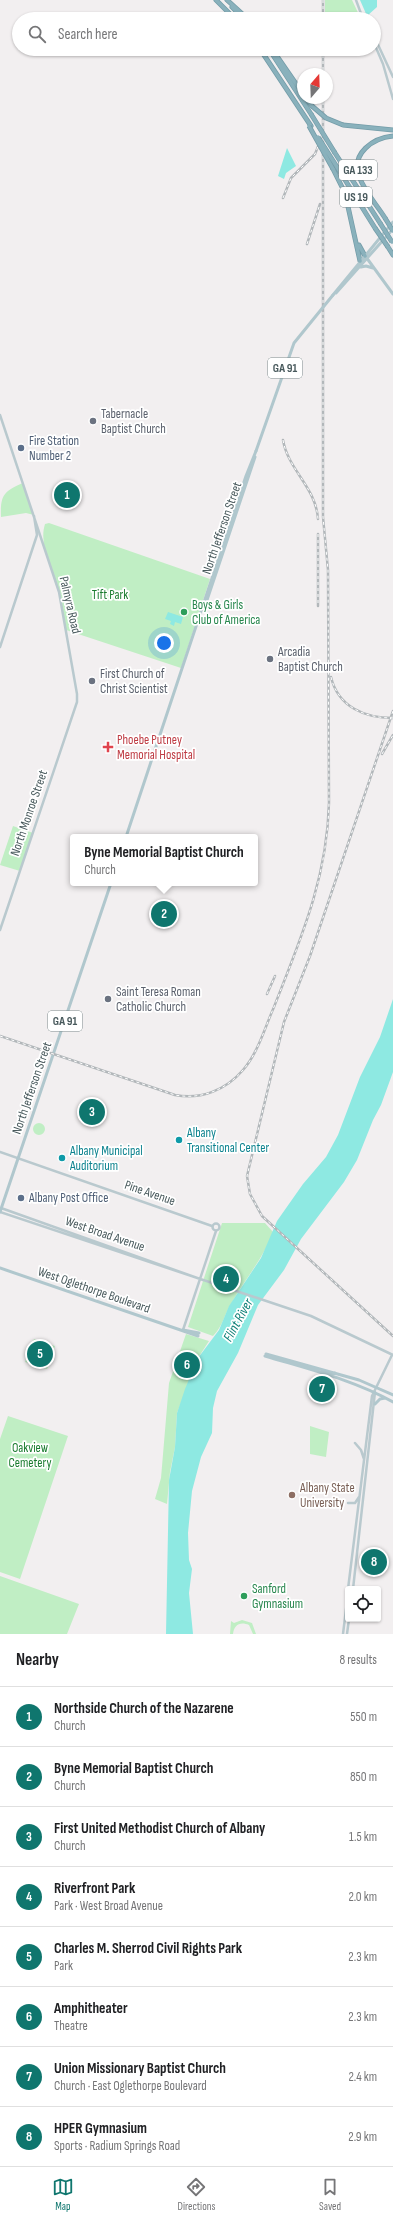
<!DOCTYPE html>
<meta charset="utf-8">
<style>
:root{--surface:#fff;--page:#f2f2f2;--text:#202124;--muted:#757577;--line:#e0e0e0;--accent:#0f766e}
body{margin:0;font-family:"Sofia Sans Condensed",sans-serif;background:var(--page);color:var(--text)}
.controls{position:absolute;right:12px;bottom:12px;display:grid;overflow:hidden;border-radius:4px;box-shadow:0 1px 3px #0004}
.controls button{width:36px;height:36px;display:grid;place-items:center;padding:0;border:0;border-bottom:1px solid var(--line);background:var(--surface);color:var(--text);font:20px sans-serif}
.compass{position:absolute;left:297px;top:68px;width:36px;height:36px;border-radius:50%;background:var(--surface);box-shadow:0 1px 3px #0004;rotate:19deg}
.you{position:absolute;left:164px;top:643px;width:14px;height:14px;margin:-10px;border:3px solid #fff;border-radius:50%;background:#1a73e8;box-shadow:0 0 0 6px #1a73e833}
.badge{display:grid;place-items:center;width:26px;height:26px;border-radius:50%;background:var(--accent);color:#fff;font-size:13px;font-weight:700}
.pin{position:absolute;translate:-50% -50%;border:2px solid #fff;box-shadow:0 1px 4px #0006}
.popup{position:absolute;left:70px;top:834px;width:188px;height:52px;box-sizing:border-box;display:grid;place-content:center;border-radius:4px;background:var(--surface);filter:drop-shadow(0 1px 3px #0005);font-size:13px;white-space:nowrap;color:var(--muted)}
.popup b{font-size:15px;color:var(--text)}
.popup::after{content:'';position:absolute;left:50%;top:100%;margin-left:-8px;border:8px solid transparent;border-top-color:var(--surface)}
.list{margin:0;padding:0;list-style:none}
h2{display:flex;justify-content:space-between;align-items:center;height:52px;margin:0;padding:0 16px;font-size:17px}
h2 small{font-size:13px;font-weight:400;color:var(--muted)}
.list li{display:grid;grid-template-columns:26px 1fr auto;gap:12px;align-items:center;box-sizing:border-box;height:60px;padding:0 16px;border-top:1px solid var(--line)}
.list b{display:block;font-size:15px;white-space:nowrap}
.list p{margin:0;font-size:13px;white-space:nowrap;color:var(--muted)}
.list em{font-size:13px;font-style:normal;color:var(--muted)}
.icon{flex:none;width:22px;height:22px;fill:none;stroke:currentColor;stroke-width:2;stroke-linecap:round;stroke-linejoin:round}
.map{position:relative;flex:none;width:393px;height:1634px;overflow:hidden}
.search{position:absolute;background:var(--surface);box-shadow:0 1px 3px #0004;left:12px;right:12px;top:12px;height:44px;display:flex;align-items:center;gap:10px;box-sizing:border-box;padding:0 14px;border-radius:22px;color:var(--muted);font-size:15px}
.sheet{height:532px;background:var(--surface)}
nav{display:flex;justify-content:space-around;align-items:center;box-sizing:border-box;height:56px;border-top:1px solid var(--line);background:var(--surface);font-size:11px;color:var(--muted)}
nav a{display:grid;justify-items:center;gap:2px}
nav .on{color:var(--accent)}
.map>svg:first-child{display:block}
</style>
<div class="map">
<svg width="393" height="1634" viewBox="0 0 393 1634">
<rect width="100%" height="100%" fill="#f2eff0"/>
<path fill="#c0eec4" d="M325,0h27l9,19h-36z
M23,483l11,32 -8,-2 -25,4c-1,-22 3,-26 22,-34z
M49,523l161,56 -29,89 -115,-38c-2,-12 -4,-25 -7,-37 -5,-21 -21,-47 -14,-69z
M13,826l20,7 -13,38 -20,-6z
M33 1129a6 6 0 1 1 12 0a6 6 0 1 1-12 0Z
M222,1223h43l8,9c-10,27 -28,47 -42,72 -7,11 -8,22 -18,32l-25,-9z
M186,1334l23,7 -11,17 -21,55 -2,34 -5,25 -3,32 -12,-5 6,-21 8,-95z
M34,1339l21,7 -8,23 -22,-7z
M8,1416l60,20 -48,143 -20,-7v-133z
M310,1426l19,6 -3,25 -16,-3z
M0,1576l79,28 -12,30h-67z
M242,1620l10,3 4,11h-3l-4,-9c-9,-4 -15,0 -16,9h-3l1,-13 3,2z"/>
<path fill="#8ee9e2" d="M360,0h17v7l-10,9z
M287,148l9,18 -10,7 -2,6 -6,-3z
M168,612l15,5 -2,7 -6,-2 -1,4 -4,-2 1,-3 -6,-2z
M393,999v73l-12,33 -8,15 -16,40 -13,22 -43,57 -17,31 -26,35 -20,48 -21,38 -4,17 -1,25 -11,24 -9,34 -4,42 1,27 3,9 -3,24 4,41h-27l3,-154 6,-33 2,-34 8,-24 13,-31 21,-28 10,-24 32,-48 16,-37 26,-37 23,-27 12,-22 22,-58 20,-40z"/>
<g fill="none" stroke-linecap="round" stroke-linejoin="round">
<defs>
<path id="highway" d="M216,0l19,19
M227,0l21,19
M232,7l12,12
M260,49l51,77
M269,49l42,65
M272,49l31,45
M306,98l6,8
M343,125l50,5
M335,153l45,70
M337,167l38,61
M333,169l12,24 15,68
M385,218c-8,-13 -21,-27 -26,-42 -8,-23 14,-38 34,-40
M359,245l6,11
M388,247l5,8"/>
</defs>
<use href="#highway" stroke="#749ca8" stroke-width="5"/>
<path stroke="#b9c9ce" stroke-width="2.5" d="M356,0l7,19
M374,36l19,41
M374,43l9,21 10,35
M0,415l59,177 18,102v8l-77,228
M0,647l37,-112 -3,-19
M0,1152l212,74
M1,1208l202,72
M0,1212l311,104 82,39
M212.5 1227a3.5 3.5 0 1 1 7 0a3.5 3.5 0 1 1-7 0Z
M183,1330l33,-99
M355,1443l6,7 3,9
M348,1503h7l4,-6
M348,1589l24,-193 20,-41
M353,1589l22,-197
M343,1634l5,-41
M347,1634l2,-15"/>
<path stroke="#b0c7cd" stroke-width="3" d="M366,257l27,37
M361,267l5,-1 7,2
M336,293l57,-64
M333,295l60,-73
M204,609l51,-152
M126,837l120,-361 10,-25
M0,1212l111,-329
M0,1268l198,68
M183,1330l16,3
M266,1354l93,26 34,15
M265,1356c43,13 89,24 128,46
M322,1372l10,2 3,-1
M375,1404l5,-5 5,-1"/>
<use href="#highway" stroke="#89b1bc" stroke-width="3.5"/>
<defs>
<path id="rail" d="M323,0v19
M323,49v25
M283,198l8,-20 24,-24 6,-15
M307,244l13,-40
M283,440c5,30 33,47 35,79
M318,534v72
M331,677c7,30 34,41 62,41
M393,711l-83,245 -26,66 -37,154 3,18 12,22 131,120
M382,754l11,-19
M267,994l8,-18
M0,1036l175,59c26,5 51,-5 68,-25 15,-17 22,-43 31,-63 27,-69 53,-128 55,-204l-1,-233 -5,-53v-419"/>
</defs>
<use href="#rail" stroke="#b2b7ba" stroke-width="2.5"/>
<use href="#rail" stroke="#fff" stroke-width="1" stroke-dasharray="3" stroke-linecap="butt"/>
<defs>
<path id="highway-bridge" d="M312,106l14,12 17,7
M311,114l24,39
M309,126l24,43
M318,137l19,30
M385,218l8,13
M380,223l12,19
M375,228l13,19"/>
</defs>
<use href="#highway-bridge" stroke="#749ca8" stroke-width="5" stroke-linecap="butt"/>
<path stroke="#b0c7cd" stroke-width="3" d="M256,451l38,-108 39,-48"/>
<use href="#highway-bridge" stroke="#89b1bc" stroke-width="3.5"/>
</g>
<g fill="#6b7280" stroke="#fff" stroke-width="1.5">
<circle cx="93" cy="421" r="4"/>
<circle cx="270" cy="659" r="4"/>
<circle cx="92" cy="681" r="4"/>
<circle cx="108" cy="999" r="4"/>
</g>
<g fill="#5c6f8a" stroke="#fff" stroke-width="1.5">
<circle cx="21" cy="448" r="4"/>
<circle cx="21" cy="1198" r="4"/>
</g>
<g fill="#2e9e5b" stroke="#fff" stroke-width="1.5">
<circle cx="184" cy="612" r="4"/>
<circle cx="244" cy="1596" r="4"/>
</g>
<path fill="#e0444e" stroke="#fff" stroke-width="1.5" d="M106 741h4v4h4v4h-4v4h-4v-4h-4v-4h4z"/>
<g fill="#0f9aa8" stroke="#fff" stroke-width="1.5">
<circle cx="179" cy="1140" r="4"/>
<circle cx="62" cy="1158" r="4"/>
</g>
<circle fill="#8d6e63" stroke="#fff" stroke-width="1.5" cx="292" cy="1495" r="4"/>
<g text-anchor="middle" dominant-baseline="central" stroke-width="3.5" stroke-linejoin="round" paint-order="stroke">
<g fill="#fff" stroke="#7f8b8d" stroke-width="1">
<rect x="339" y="160" width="38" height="20" rx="3"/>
<rect x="340" y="187" width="32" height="20" rx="3"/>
<rect x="268" y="358" width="34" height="20" rx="3"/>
<rect x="48" y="1011" width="34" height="20" rx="3"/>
</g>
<g font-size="12" font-weight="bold" fill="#48595c">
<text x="358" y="170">GA 133</text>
<text x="356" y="197">US 19</text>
<text x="285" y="368">GA 91</text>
<text x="65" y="1021">GA 91</text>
</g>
<g font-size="13" fill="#5b616d" stroke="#fff" text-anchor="start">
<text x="101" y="414">Tabernacle<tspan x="101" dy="15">Baptist Church</tspan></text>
<text x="278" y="652">Arcadia<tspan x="278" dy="15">Baptist Church</tspan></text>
<text x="100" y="674">First Church of<tspan x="100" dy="15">Christ Scientist</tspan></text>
<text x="116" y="992">Saint Teresa Roman<tspan x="116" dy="15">Catholic Church</tspan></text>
</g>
<g font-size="13" fill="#4e5e75" stroke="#fff" text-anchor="start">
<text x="29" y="441">Fire Station<tspan x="29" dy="15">Number 2</tspan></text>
<text x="29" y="1198">Albany Post Office</text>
</g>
<g font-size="13" fill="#48595c" stroke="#fff">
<text transform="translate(222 528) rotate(-71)">North Jefferson Street</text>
<text transform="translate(70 605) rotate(77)">Palmyra Road</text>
<text transform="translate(29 813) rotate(-71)">North Monroe Street</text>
<text transform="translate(32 1088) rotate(-71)">North Jefferson Street</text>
<text transform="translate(150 1193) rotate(19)">Pine Avenue</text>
<text transform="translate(105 1234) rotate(19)">West Broad Avenue</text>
<text transform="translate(94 1290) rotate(19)">West Oglethorpe Boulevard</text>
</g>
<g font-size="13" fill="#1a7c2f" stroke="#fff">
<text x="110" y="595">Tift Park</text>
<text x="30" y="1448">Oakview<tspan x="30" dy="15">Cemetery</tspan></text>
</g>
<g font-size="13" fill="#27864d" stroke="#fff" text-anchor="start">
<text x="192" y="605">Boys &amp; Girls<tspan x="192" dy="15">Club of America</tspan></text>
<text x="252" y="1589">Sanford<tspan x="252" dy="15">Gymnasium</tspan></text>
</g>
<g font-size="13" fill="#be3a42" stroke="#fff" text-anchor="start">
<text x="117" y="740">Phoebe Putney<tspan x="117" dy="15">Memorial Hospital</tspan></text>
</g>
<g font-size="13" fill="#0d838f" stroke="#fff" text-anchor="start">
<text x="187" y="1133">Albany<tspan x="187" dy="15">Transitional Center</tspan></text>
<text x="70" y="1151">Albany Municipal<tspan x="70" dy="15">Auditorium</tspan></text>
</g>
<g font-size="13" fill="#785e54" stroke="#fff" text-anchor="start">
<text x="300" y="1488">Albany State<tspan x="300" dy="15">University</tspan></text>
</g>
<g font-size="14" font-style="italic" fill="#118178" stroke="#fff">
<text transform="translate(238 1320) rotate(-61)">Flint River</text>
</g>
</g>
</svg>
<div class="controls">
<button><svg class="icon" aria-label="locate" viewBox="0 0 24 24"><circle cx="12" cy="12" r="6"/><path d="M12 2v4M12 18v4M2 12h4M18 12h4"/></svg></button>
</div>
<svg class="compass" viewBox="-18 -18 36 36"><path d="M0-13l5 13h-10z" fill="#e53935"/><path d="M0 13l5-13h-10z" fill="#757577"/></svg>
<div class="you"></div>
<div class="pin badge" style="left:67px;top:495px">1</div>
<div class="pin badge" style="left:164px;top:914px">2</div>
<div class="popup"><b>Byne Memorial Baptist Church</b>Church</div>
<div class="pin badge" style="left:92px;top:1112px">3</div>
<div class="pin badge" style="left:226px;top:1279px">4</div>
<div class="pin badge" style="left:40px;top:1354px">5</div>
<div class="pin badge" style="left:187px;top:1365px">6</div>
<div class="pin badge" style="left:322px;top:1389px">7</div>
<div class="pin badge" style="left:374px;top:1562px">8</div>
<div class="search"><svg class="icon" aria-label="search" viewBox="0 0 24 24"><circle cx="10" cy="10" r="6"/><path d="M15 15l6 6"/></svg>Search here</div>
</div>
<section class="sheet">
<h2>Nearby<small>8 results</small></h2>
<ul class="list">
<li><span class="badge">1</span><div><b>Northside Church of the Nazarene</b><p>Church</p></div><em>550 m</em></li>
<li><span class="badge">2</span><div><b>Byne Memorial Baptist Church</b><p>Church</p></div><em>850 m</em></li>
<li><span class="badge">3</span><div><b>First United Methodist Church of Albany</b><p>Church</p></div><em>1.5 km</em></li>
<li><span class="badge">4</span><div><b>Riverfront Park</b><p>Park · West Broad Avenue</p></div><em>2.0 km</em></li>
<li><span class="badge">5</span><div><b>Charles M. Sherrod Civil Rights Park</b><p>Park</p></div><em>2.3 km</em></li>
<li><span class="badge">6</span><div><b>Amphitheater</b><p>Theatre</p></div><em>2.3 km</em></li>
<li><span class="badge">7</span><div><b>Union Missionary Baptist Church</b><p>Church · East Oglethorpe Boulevard</p></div><em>2.4 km</em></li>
<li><span class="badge">8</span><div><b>HPER Gymnasium</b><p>Sports · Radium Springs Road</p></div><em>2.9 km</em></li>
</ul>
</section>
<nav>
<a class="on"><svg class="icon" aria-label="map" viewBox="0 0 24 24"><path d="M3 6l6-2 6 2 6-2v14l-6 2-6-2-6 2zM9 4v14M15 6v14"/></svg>Map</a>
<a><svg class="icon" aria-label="directions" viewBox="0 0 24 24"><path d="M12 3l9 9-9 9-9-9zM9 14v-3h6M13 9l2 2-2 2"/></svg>Directions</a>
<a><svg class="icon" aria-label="saved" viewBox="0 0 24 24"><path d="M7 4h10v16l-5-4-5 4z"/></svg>Saved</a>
</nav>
